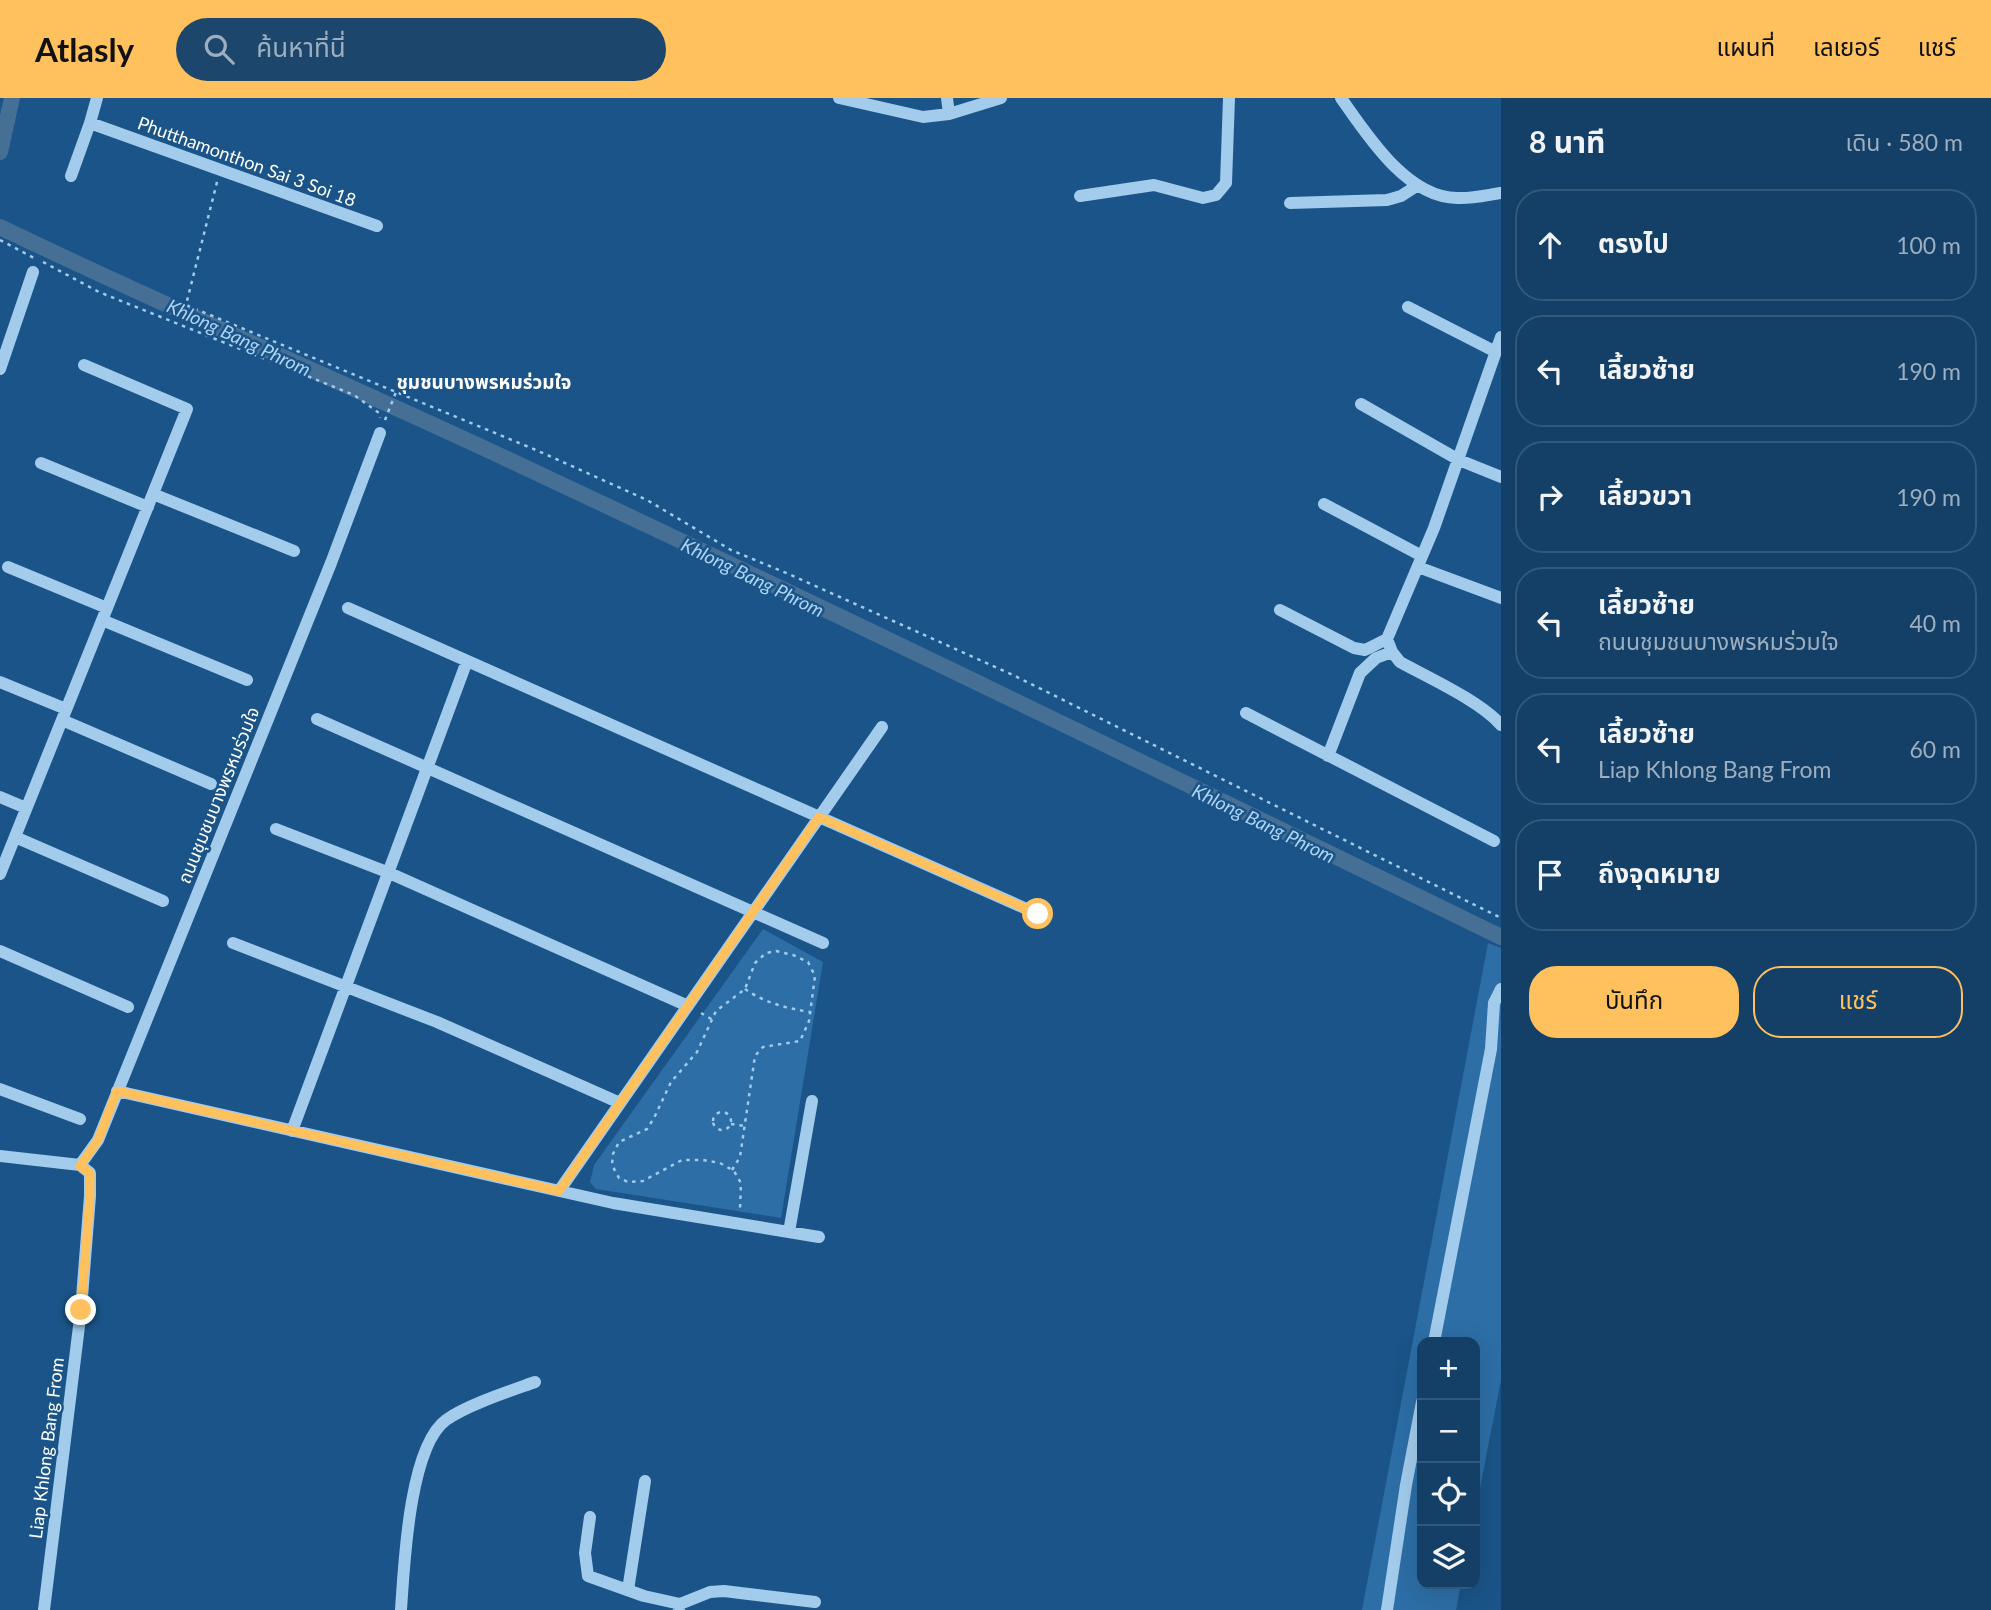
<!DOCTYPE html>
<html lang="th">
<meta charset="utf-8">
<style>
:root{--surface:#143f66;--page:#1d466c;--text:#f1f3f6;--muted:#9dafbf;--line:#33587a;--accent:#ffc15d}
body{margin:0;font-family:Lato,"Noto Sans Thai",sans-serif;background:var(--page);color:var(--text)}
.controls{position:absolute;right:21px;bottom:21px;display:grid;overflow:hidden;border-radius:14px;box-shadow:0 7px 28px #0002}
.controls button{width:63px;height:63px;display:grid;place-items:center;padding:0;border:0;border-bottom:2px solid var(--line);background:var(--surface);color:var(--text);font:35px sans-serif}
.stop{position:absolute;width:21px;height:21px;margin:-16px;border:5px solid #ffc15d;border-radius:50%;background:#fff}
.stop.end{background:#ffc15d;border-color:#fff;box-shadow:0 2px 7px #0008}
.list{margin:0;padding:0;list-style:none}
h2{display:flex;justify-content:space-between;align-items:center;height:91px;margin:0;padding:0 28px;font-size:30px}
h2 small{font-size:23px;font-weight:400;color:var(--muted)}
.list li{display:grid;grid-template-columns:46px 1fr auto;gap:21px;align-items:center;box-sizing:border-box;height:112px;margin:0 14px 14px;padding:0 14px;border:2px solid var(--line);border-radius:28px}
.list b{display:block;font-size:26px;white-space:nowrap}
.list p{margin:0;font-size:23px;white-space:nowrap;color:var(--muted)}
.list em{font-size:23px;font-style:normal;color:var(--muted)}
.actions{display:flex;gap:14px;padding:21px 28px}
.actions a{flex:1;padding:16px 0;border:2px solid var(--accent);border-radius:28px;text-align:center;font-size:24px;color:var(--accent)}
.actions .main{background:var(--accent);color:#111}
.icon{flex:none;width:38px;height:38px;fill:none;stroke:currentColor;stroke-width:2;stroke-linecap:round;stroke-linejoin:round}
.map{position:relative;flex:none;width:1501px;height:1512px;overflow:hidden}
header{display:flex;align-items:center;gap:42px;box-sizing:border-box;height:98px;padding:0 35px;background:var(--accent);color:#111}
header strong{font-size:33px}
nav{display:flex;gap:38px;margin-inline-start:auto;font-size:24px}
.search{width:490px;height:63px;background:var(--page);display:flex;align-items:center;gap:18px;box-sizing:border-box;padding:0 24px;border-radius:38px;color:var(--muted);font-size:26px}
main{display:flex}
aside{flex:1;background:var(--surface)}
.map>svg:first-child{display:block}
</style>
<header>
<strong>Atlasly</strong>
<div class="search"><svg class="icon" aria-label="search" viewBox="0 0 24 24"><circle cx="10" cy="10" r="6"/><path d="M15 15l6 6"/></svg>ค้นหาที่นี่</div>
<nav><a>แผนที่</a><a>เลเยอร์</a><a>แชร์</a></nav>
</header>
<main>
<div class="map">
<svg width="1501" height="1512" viewBox="0 0 1501 1512">
<rect width="100%" height="100%" fill="#1a5488"/>
<path fill="#2d6ea6" d="M763,831l60,33 -42,256 -185,-29 -6,-7 4,-17z
M1488,845l13,5v432l-26,134v-172h-53v242h39l-5,26h-94z"/>
<g fill="none" stroke-linecap="round" stroke-linejoin="round">
<path stroke="#456f95" stroke-width="16" d="M0,54l12,-54
M0,129c178,86 360,162 539,247 322,151 642,307 962,463"/>
<path stroke="#a2cbec" stroke-width="2.5" stroke-dasharray="3.5 5" stroke-linecap="butt" d="M217,84l-31,123 350,145 111,50 84,50 60,25 222,100 488,243
M0,142l34,18
M43,164l56,30 255,103 25,18 1,5
M385,322l11,-28
M745,891c20,14 41,19 65,23
M701,915l12,7
M713 1023a9 9 0 1 1 18 0a9 9 0 1 1-18 0Z
M731,1026l13,2
M732,1072l8,-13 15,-101 8,-9 37,-6 9,-20 6,-45 -7,-14 -15,-7 -17,-4 -10,2 -11,10 -10,26 -29,22 -19,41 -26,30 -17,36 -7,11 -28,13 -6,12 -1,11 7,13 9,4 15,-1 39,-21h21l17,3 14,8 7,12 -1,27"/>
<path stroke="#a2cbec" stroke-width="12" d="M97,0l-7,25 287,103
M839,0l84,19 26,-3 52,-16
M947,0l2,16
M1341,0c26,37 66,100 116,100 15,1 30,-3 44,-5
M71,78l19,-53
M1080,98l74,-11 49,13 13,-3 10,-12 3,-85
M1290,105l97,-3 14,-4 17,-11
M1408,209l88,45
M1501,239l-67,191 -47,111 5,13 8,10c29,16 80,39 101,63
M0,271l33,-97
M1361,306l98,56 42,17
M41,365l107,44
M153,396l141,57
M1324,406l98,52
M8,469l99,41
M1418,469l83,31
M348,510l690,306
M1280,512l74,38 11,2 22,-11
M102,522l145,60
M0,584l66,27
M1246,615l248,128
M317,621l506,224
M62,622l149,64
M1328,658l32,-83 16,-15 16,-6
M0,699l26,11
M276,731l111,43 301,134
M15,739l148,64
M0,776l187,-465 -103,-44
M233,845l204,79 183,81
M0,853l128,56
M0,991l80,30
M117,993l496,112 206,34
M292,1033l175,-470
M0,1058l80,9 10,8v23l-9,114 -37,300
M80,1067l18,-25 233,-577 49,-130
M559,1093l323,-464
M789,1134l23,-131
M1434,1244l57,-293 3,-46 7,-14
M590,1419l-5,36 3,23 56,20 36,8
M628,1492l17,-109
M401,1512c3,-44 8,-163 45,-190 21,-15 64,-29 89,-38
M679,1512l1,-6 30,-12 14,-1 91,11
M1387,1512l19,-125 16,-83"/>
</g>
<g fill="none" stroke-linecap="round" stroke-linejoin="round">
<path stroke="#ffc15d" stroke-width="9" d="M81,1212l9,-114v-23l-10,-7 18,-26 19,-49 442,100 260,-374 219,97"/>
</g>
<g text-anchor="middle" dominant-baseline="central" stroke-width="5" stroke-linejoin="round" paint-order="stroke">
<g font-size="18" fill="#fff" stroke="#1a5488">
<text transform="translate(247 63) rotate(20)">Phutthamonthon Sai 3 Soi 18</text>
<text transform="translate(218 697) rotate(-68)">ถนนชุมชนบางพรหมร่วมใจ</text>
<text transform="translate(46 1350) rotate(-83)">Liap Khlong Bang From</text>
</g>
<g font-size="19" font-style="italic" fill="#add4f4" stroke="#1a5488">
<text transform="translate(239 239) rotate(25)">Khlong Bang Phrom</text>
<text transform="translate(753 479) rotate(26)">Khlong Bang Phrom</text>
<text transform="translate(1264 725) rotate(26)">Khlong Bang Phrom</text>
</g>
<g font-size="19" font-weight="bold" fill="#fff" stroke="#1a5488">
<text x="484" y="283">ชุมชนบางพรหมร่วมใจ</text>
</g>
</g>
</svg>
<div class="controls">
<button>+</button>
<button>−</button>
<button><svg class="icon" aria-label="locate" viewBox="0 0 24 24"><circle cx="12" cy="12" r="6"/><path d="M12 2v4M12 18v4M2 12h4M18 12h4"/></svg></button>
<button><svg class="icon" aria-label="layers" viewBox="0 0 24 24"><path d="M12 4l9 5-9 5-9-5zM3 14l9 5 9-5"/></svg></button>
</div>
<div class="stop" style="left:1038px;top:816px"></div>
<div class="stop end" style="left:81px;top:1212px"></div>
</div>
<aside>
<h2>8 นาที<small>เดิน · 580 m</small></h2>
<ul class="list">
<li><svg class="icon" aria-label="ahead" viewBox="0 0 24 24"><path d="M12 20V5M6 11l6-6 6 6"/></svg><div><b>ตรงไป</b></div><em>100 m</em></li>
<li><svg class="icon" aria-label="left" viewBox="0 0 24 24"><path d="M17 20v-9H6M10 6l-5 5 5 5"/></svg><div><b>เลี้ยวซ้าย</b></div><em>190 m</em></li>
<li><svg class="icon" aria-label="right" viewBox="0 0 24 24"><path d="M7 20v-9h11M14 6l5 5-5 5"/></svg><div><b>เลี้ยวขวา</b></div><em>190 m</em></li>
<li><svg class="icon" aria-label="left" viewBox="0 0 24 24"><path d="M17 20v-9H6M10 6l-5 5 5 5"/></svg><div><b>เลี้ยวซ้าย</b><p>ถนนชุมชนบางพรหมร่วมใจ</p></div><em>40 m</em></li>
<li><svg class="icon" aria-label="left" viewBox="0 0 24 24"><path d="M17 20v-9H6M10 6l-5 5 5 5"/></svg><div><b>เลี้ยวซ้าย</b><p>Liap Khlong Bang From</p></div><em>60 m</em></li>
<li><svg class="icon" aria-label="arrive" viewBox="0 0 24 24"><path d="M6 21V4h12l-3 4 3 4H6"/></svg><div><b>ถึงจุดหมาย</b></div></li>
</ul>
<div class="actions"><a class="main">บันทึก</a><a>แชร์</a></div>
</aside>
</main>
